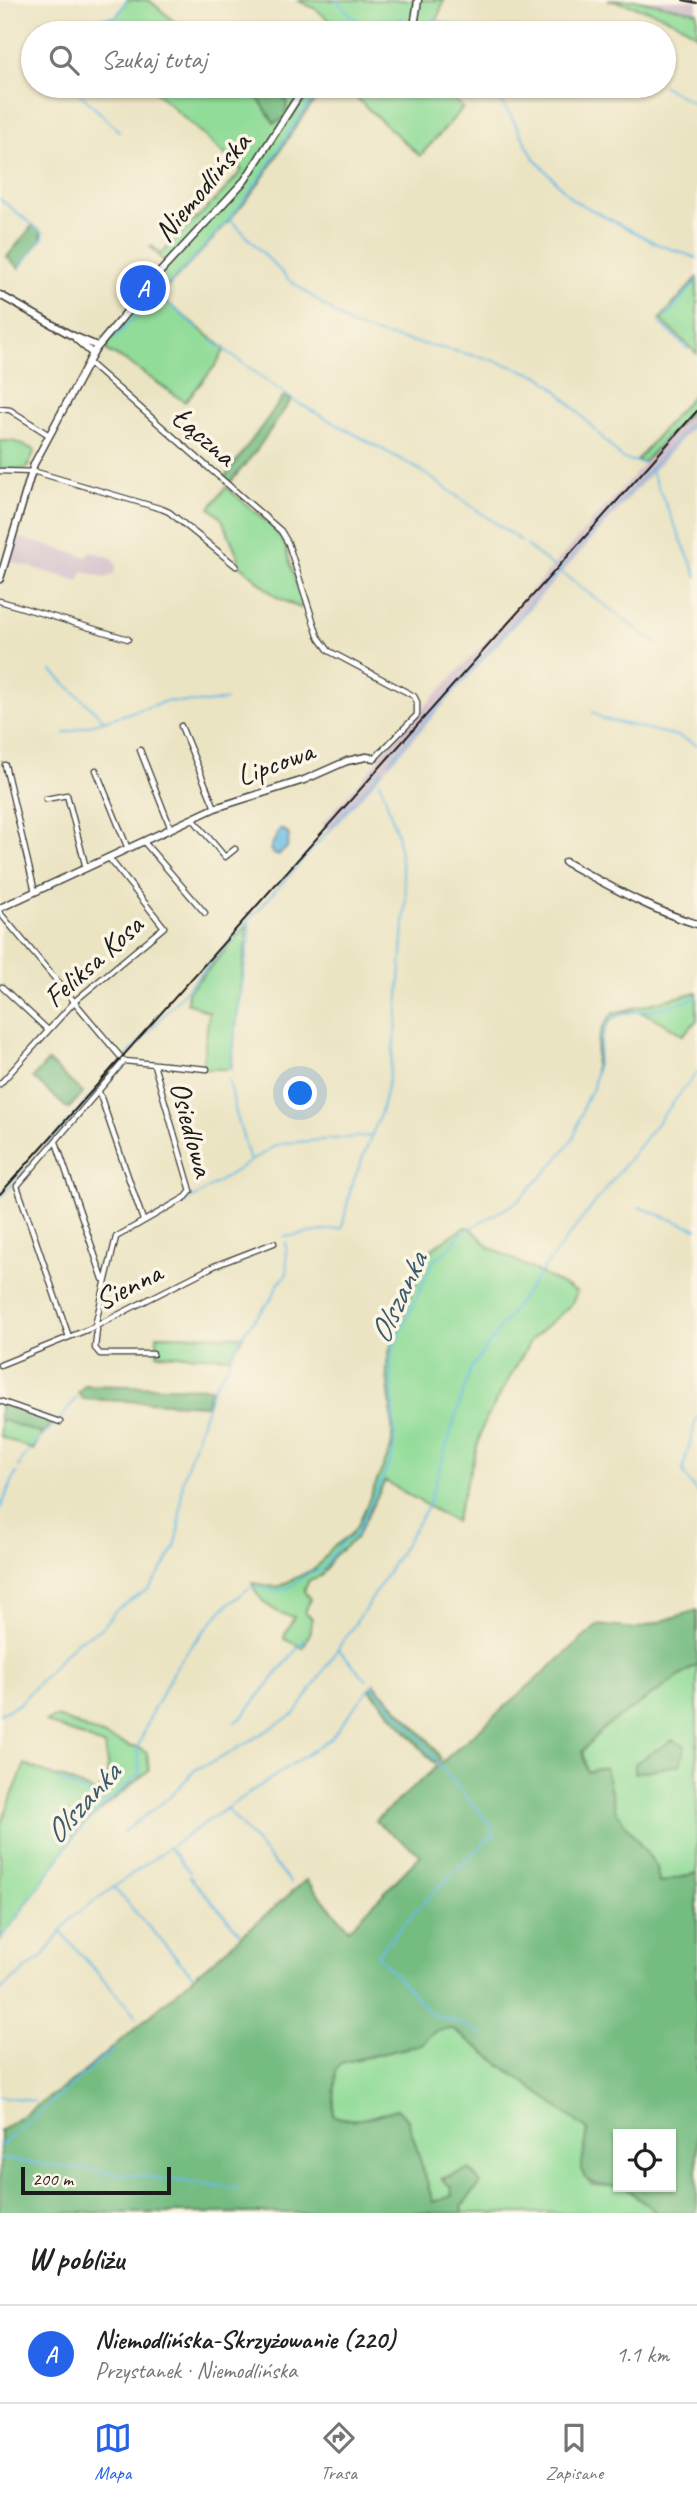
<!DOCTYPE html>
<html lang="pl">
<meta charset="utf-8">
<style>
:root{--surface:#fff;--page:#f2f2f2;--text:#222;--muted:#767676;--line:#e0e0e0;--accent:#2563eb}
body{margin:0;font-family:Caveat,sans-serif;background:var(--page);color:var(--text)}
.controls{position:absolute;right:21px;bottom:21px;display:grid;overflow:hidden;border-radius:0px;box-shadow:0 2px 5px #0004}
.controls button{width:63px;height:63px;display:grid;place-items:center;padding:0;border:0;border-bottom:2px solid var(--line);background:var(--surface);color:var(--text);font:35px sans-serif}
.scale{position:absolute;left:21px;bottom:18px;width:150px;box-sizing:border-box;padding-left:7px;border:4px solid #1c1c1c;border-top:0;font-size:19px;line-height:24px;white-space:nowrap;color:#1c1c1c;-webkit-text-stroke:5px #fcf5e5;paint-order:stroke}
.you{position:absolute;left:301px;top:1094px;width:24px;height:24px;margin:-18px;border:5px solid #fff;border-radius:50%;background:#1a73e8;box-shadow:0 0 0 10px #1a73e833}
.badge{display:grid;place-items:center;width:46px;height:46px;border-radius:50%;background:var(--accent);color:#fff;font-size:23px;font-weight:700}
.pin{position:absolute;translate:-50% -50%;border:4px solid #fff;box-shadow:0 2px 7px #0006}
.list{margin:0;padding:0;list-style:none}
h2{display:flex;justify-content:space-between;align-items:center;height:91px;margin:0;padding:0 28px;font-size:30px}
h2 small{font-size:23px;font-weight:400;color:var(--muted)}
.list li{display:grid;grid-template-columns:46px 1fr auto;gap:21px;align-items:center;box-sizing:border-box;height:98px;padding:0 28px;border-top:2px solid var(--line)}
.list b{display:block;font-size:26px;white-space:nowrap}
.list p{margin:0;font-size:23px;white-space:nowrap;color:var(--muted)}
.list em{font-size:23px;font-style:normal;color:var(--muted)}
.icon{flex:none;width:38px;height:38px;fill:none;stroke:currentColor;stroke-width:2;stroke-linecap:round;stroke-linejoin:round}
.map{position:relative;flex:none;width:697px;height:2213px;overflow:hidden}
.search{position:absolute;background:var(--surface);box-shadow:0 2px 5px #0004;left:21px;right:21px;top:21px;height:77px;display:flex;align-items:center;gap:18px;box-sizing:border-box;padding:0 24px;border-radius:38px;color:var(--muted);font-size:26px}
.sheet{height:189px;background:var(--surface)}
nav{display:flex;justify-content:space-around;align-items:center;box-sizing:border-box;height:98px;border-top:2px solid var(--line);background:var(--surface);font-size:19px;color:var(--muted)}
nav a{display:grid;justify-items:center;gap:4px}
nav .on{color:var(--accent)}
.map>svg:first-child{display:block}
</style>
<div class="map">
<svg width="697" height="2213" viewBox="0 0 697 2213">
<rect width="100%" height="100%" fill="#fcf5e5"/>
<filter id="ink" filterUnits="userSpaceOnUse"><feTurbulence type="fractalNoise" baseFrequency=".0143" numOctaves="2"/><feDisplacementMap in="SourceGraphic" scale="14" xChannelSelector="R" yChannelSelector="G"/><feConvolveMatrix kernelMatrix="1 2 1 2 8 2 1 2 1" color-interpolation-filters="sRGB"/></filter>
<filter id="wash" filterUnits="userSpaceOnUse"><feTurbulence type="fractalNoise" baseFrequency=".00686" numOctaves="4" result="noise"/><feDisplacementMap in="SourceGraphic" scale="28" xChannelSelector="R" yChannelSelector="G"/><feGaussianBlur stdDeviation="1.57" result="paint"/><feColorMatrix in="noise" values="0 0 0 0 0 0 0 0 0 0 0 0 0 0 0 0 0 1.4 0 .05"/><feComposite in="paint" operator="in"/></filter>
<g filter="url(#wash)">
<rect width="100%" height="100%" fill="#ebe4c3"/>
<path fill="#d1bdca" d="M638,0h59v12l-18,-3z
M697,404v18l-366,409 -9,-7 58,-65 -2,-2 122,-131z
M17,537l71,20 2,-6 22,7 4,8 -2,8 -8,4 -23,-7 -4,10 -70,-20z"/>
<path fill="#91dc99" stroke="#567c5a" stroke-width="2" d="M127,0h22l39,33h-96l-13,-11 37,-5z
M297,0h147l-12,33h-94v-5l-22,-19z
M608,0h30l59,12v23c-27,-20 -57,-28 -89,-35z
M149,86h120l18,14 8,-14h36c-26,17 -56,77 -77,104 -29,38 -62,71 -95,106l66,53 -10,17 -30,36 -59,-41 -19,-10 -1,-6 21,-27 4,-12 36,-41 -17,-19h2l9,8 64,-64 17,-20z
M343,86h96l24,22 -43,48z
M697,278v76l-37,-35z
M697,390v14l-54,59 -6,-3z
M0,441h13l22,9 -8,19h-27z
M226,487l46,39 12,17 19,62 -3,3 -24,-11 -39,-35 2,-4 -17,-39 -12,-11z
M248,925l-17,144h-29l7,-57 -22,-9 1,-11z
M697,992v28l-14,15c-11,-6 -34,-23 -45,-23 -37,-3 -39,34 -43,60 1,-21 2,-45 19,-59z
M465,1227l6,1 18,19 88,45 -6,13 -40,35 -47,83 -29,99 -70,-41 -29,57 -22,18 -13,20 -12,4 -5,11 6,8 -5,14 7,5 -3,17 -6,13 -19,-9 1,-5 9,-17c-19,-3 -37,-17 -42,-34l26,4 38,-19 16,-20 19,-14 7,-9 33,-76c4,-24 -2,-52 -4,-77 -2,-29 30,-90 42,-119l7,-8z
M157,1335l86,1 -13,21 -73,-3z
M0,1419l42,15 -9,16 -33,-14z
M694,1667h3v206l-38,10 -2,-16 -41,-55 -11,-44 -18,4 -5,-21 23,-24z
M54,1717l6,1 72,29 3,-1 12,7 2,17 -67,56 -82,115v-115l25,-62 33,14 3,-1 37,17 10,-20 -3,-28 -59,-24z
M441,2028l12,1 135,101 -6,41 10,14 33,2 32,26h-194l-1,-7 18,-23 -6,-10 -5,-4 -27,9 9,9 1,9 -19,6 -25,-82 -11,-11c-22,7 -42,16 -64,6l3,-45 5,-7 82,-19 7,-11z"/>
<path fill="#74bc81" stroke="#486c4e" stroke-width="2" d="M243,86h26l18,15 -2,17 -11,5 -14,-22z
M33,225l8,7v8l-22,28 -12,-11z
M284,396l7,4 -35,51 -26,32 -6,-5z
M48,1061l35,32 -15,16 -35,-31z
M85,1385l126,3 -5,17 -123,-6 -5,-6z
M0,1403l54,18 -12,13 -42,-15z
M697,1610v57h-4l-88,60 -23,24 5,21 18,-5 11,45 41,55 2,16 38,-10v340h-40l-32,-26h46v-53h-53v52c-49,-2 -36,-15 -30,-56l-135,-101c-15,-1 -22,2 -30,15l-82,19 -5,7 -3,45c22,10 42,1 64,-6l11,11 25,82 19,-6 -1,-9 -9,-8 27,-10 11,14 -18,23 1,7h-463v-82l76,-52 230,-199 43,49 72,-74 -46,-34 223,-196 38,4z
M374,1684l55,57 12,18 -6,5 -65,-74z
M673,1740l12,6 -5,19 -45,8v-10z"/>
<path fill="#6abce5" stroke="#436c80" stroke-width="2" d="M280,829l7,3 2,4 -2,12 -9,7 -5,-1 -3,-5z"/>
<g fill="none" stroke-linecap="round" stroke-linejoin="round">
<path stroke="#6abce5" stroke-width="2" d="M336,0l25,25
M432,19l51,14
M366,31l2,2
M38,33l3,-11h46l14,-4 15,-1 11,-17
M379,33l23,-16
M33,51v5
M72,86l48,46
M488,86l22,28 24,44 39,42 84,44 40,14
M663,86l34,19
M0,199l43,34v5l-23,29
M229,218l59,61 63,46 27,9 112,25 50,17 18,15 60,63 5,5 20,4
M159,295l39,34
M665,318l32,-37
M660,323l28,26
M113,339c48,-48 99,-95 139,-149 24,-34 43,-71 70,-102
M211,340l85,62 124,68 101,71
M651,471l46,105
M527,546l27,21
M559,571l98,73
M51,670l53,50
M593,712l10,7 74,17 20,9
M65,733l102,-32 39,2 20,-3
M389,762l308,-345
M125,1058l123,-137
M230,1067l20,-135 -1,-12 134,-151
M229,1080l7,33 14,48
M0,1198l102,-114
M639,1207l58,22
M148,1222l48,-26 77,-49 11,-4 86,-7
M285,1237l57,-9 9,-41 30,-75 8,-34 8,-55 9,-127 -9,-62 -17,-53
M697,1417l-14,51 1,6 13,19
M60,1419l17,-22
M31,1448l23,-24
M18,1467l11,-16
M0,1509l16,-36
M252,1587l26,4 12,-4 19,-14 13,-4 18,-24 16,-10 35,-75 4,-18 -5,-79 4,-18 40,-85 14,-10 13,-17 56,-31 34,-35 23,-30 11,-35 8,-14 9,-54 8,-14 13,-6 38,-6 36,-10
M345,1638l23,-33 60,-99 42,-136 70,-97 157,-201
M339,1650l28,30
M372,1685l51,57 15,22
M0,1714l19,-10 58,-63 24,-12 15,-19 33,-21 15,-22 11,-20 3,-12 5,-56 30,-91 13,-20 15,-32 32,-39 3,-10 11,-13 -1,-32
M235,1722l7,-5 63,-78
M439,1765l50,58 5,13 -7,4 -67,66 -43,49 54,59 28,9 22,12
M59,1780l46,22
M228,1810l63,73
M122,1833l48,-36 26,-28 27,-12 73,-44 48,-74
M170,1849l20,23
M189,1876l51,57
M113,1887l79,88
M61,1932l76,85
M0,1941l83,-116 57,-52 -3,-24 16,-39 23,-43 15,-21 32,-37 26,-21
M0,1990l44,-35 27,-37 97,-70 163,-110 41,-53
M0,2096l34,5
M0,2146l114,-97
M0,2159l237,29"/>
</g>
</g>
<g filter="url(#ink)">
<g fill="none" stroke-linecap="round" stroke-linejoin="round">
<defs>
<path id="street" d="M89,363l192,168 7,12 30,93 11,15 85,45 3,6v13l-42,43
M0,409l10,1 39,25
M0,471l36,1 126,37 7,3 67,54
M0,601l128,38
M181,726l34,82
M140,750l31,79
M5,765l30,127
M96,770l32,79
M46,799l21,-4 19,73
M193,819l32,38 10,-8
M144,842l61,71
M0,913l124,148
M2,987l46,43
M124,1061l83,8
M0,1084l75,-83 89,-74 -55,-69
M99,1092l44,128
M56,1142l47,137
M69,1337l-52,-151 107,-125
M153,1354h-53l-5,-6 2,-19 -2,-3 21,-89 70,-40 5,-6 -37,-126
M0,1365l94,-38 120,-61 60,-23
M0,1401l60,21"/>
<path id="secondary" d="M413,33l5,-33
M0,295l71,40 26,11
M76,339l17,15
M0,579l34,-115 61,-114 66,-79 84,-91 53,-83 11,-11
M565,862c43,23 85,48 132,62
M0,908l215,-100 89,-28 43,-19 19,-4 9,1"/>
</defs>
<use href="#street" stroke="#3b3a35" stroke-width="7"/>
<use href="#secondary" stroke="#3b3a35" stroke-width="9"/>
<use href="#street" stroke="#fff" stroke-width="4.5"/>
<use href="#secondary" stroke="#fff" stroke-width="6"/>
<path stroke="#1c1c1c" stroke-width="2" d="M683,0l14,3
M0,1194l697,-783"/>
</g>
</g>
<g text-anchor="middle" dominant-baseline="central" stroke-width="7" stroke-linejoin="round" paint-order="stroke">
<g font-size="30" fill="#1c1c1c" stroke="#fcf5e5">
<text transform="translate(202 187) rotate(-50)">Niemodlińska</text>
<text transform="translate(204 436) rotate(41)">Łączna</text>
<text transform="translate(275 763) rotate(-20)">Lipcowa</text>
<text transform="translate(93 961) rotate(-42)">Feliksa Kosa</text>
<text transform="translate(192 1129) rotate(75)">Osiedlowa</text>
<text transform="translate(128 1286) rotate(-27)">Sienna</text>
</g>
<g font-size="32" font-style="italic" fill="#3b5c6c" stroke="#fcf5e5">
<text transform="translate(398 1298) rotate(-65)">Olszanka</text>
<text transform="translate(82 1803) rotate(-48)">Olszanka</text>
</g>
</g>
</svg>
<div class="controls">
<button><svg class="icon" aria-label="locate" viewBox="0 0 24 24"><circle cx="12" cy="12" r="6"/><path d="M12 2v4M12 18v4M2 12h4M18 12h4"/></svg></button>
</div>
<div class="scale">200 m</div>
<div class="you"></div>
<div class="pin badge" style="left:143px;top:288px">A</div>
<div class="search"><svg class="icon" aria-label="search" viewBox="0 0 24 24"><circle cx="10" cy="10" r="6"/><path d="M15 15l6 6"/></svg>Szukaj tutaj</div>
</div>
<section class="sheet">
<h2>W pobliżu<small></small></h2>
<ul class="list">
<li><span class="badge">A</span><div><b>Niemodlińska-Skrzyżowanie (220)</b><p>Przystanek · Niemodlińska</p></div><em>1.1 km</em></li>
</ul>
</section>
<nav>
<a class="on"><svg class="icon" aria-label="map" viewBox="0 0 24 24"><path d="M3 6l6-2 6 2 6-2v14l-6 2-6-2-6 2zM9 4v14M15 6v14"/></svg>Mapa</a>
<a><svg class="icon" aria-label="directions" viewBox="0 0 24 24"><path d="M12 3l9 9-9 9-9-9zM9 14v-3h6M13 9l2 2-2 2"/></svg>Trasa</a>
<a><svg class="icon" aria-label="saved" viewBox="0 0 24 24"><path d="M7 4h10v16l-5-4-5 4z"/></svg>Zapisane</a>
</nav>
